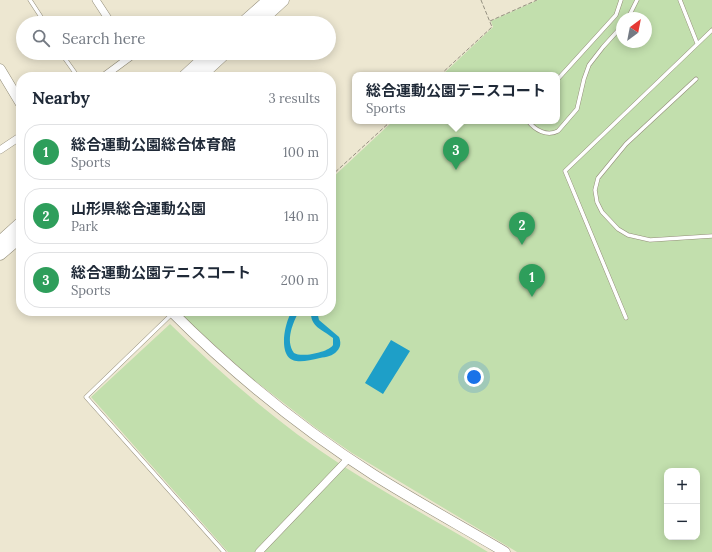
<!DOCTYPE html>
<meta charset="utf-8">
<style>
:root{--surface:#fff;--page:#f2f2f3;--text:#1f2937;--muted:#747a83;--line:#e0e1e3;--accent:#0f766e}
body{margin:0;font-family:Lora,"Noto Sans JP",serif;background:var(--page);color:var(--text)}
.controls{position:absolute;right:12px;bottom:12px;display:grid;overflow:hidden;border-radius:8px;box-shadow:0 2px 10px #0003}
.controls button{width:36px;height:36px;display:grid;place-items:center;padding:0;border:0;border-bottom:1px solid var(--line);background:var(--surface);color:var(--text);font:20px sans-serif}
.compass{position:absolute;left:616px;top:12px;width:36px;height:36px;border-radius:50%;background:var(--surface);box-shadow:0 2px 10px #0003;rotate:32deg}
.you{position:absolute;left:474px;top:377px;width:14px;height:14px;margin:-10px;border:3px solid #fff;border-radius:50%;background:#1a73e8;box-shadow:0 0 0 6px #1a73e833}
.badge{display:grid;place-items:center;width:26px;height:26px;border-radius:50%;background:var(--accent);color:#fff;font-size:13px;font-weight:700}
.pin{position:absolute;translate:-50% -33px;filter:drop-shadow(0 1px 2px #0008)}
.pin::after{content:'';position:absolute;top:21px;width:14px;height:12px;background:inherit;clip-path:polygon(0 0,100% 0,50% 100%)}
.popup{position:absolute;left:352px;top:72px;width:208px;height:52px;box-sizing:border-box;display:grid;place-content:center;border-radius:8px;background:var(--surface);filter:drop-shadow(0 1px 3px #0005);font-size:13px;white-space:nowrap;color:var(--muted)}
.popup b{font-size:15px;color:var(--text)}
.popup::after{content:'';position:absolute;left:50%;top:100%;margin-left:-8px;border:8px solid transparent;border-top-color:var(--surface)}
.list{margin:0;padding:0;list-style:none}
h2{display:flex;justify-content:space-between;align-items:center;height:52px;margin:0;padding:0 16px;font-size:17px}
h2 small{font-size:13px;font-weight:400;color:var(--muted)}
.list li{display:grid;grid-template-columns:26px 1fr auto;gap:12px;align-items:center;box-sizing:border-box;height:56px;margin:0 8px 8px;padding:0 8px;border:1px solid var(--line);border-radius:16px}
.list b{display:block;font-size:15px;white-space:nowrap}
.list p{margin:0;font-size:13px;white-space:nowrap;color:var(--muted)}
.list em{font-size:13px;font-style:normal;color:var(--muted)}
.icon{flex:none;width:22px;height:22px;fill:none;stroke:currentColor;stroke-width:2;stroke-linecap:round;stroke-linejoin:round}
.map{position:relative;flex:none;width:712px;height:552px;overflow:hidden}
.search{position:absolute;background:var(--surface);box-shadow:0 2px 10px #0003;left:16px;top:16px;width:320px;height:44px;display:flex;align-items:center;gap:10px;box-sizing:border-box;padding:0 14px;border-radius:22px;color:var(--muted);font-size:15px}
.panel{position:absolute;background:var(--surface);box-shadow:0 2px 10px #0003;left:16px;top:72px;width:320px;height:244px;border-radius:16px}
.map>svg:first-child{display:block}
</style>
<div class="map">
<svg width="712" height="552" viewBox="0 0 712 552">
<rect width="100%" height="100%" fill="#ede7d1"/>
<path fill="#c2dfad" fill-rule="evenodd" d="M538,0h174v552h-195l-165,-99 -36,-25 -66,-51 -67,-60 7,-6h141v-132l62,-58h164v-46h-115l51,-48 -2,-6zM622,18h24v24h-24zM667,471h30v66h-30z
M170,324c53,52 110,101 173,142 47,30 97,57 145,86h-260l-137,-155z"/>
<path fill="#1e9fc8" d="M292,311h7c-6,12 -14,29 -5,42 8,5 35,-1 39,-8v-7c-11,-9 -23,-11 -22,-27h6l2,9 20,17c2,5 2,10 -2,14 -4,5 -11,6 -17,7 -21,5 -37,8 -36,-20 1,-10 3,-18 8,-27z
M391,340l19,11 -27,43 -18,-11z"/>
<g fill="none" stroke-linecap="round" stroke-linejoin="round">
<defs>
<path id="lane" d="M30,0l15,23
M680,0l17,43
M628,18l9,-18
M61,53l17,24
M696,79l-70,65 -28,34 -3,12 2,12 5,10 16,17 10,6 22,5 62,-4
M557,80l59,-65 5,-15
M528,121c7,9 19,16 30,10l19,-22 7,-30 5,-14 14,-18 19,-21
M173,313l-87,84 138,155
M626,318l-61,-147 147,-141"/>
<path id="street" d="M96,0l15,23
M103,77l27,-20 -1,-4
M0,150l21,-14
M259,552l90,-94"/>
<path id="secondary" d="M0,69l21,35
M171,311c62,62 129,117 203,164 43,27 87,51 131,77"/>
<path id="highway" d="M243,23l26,-23
M258,23l25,-23
M184,77l26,-24
M199,77l26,-24
M0,242l21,-19
M0,254l21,-18"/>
</defs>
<use href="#lane" stroke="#928c78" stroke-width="4.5"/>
<use href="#street" stroke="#928c78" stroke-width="8"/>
<use href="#secondary" stroke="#928c78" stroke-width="11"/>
<use href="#highway" stroke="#928c78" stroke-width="13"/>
<path stroke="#959181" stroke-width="1" stroke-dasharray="4 2" stroke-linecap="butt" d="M490,21l47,-21
M440,75l52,-48 -11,-27
M331,176l60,-55"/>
<use href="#lane" stroke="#fff" stroke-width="3.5"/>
<use href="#street" stroke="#fff" stroke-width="7"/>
<use href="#secondary" stroke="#fff" stroke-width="10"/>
<use href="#highway" stroke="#fff" stroke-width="12"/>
</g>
</svg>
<div class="controls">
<button>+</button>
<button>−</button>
</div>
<svg class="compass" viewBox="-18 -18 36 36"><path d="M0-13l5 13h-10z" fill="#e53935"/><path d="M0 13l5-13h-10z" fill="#747a83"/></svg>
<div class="you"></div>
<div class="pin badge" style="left:532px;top:297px;background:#2e9e5b">1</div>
<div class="pin badge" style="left:522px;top:245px;background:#2e9e5b">2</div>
<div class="pin badge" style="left:456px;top:170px;background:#2e9e5b">3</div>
<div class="popup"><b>総合運動公園テニスコート</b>Sports</div>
<div class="search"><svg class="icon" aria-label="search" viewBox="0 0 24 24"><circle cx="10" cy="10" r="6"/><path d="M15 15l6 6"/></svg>Search here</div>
<section class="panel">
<h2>Nearby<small>3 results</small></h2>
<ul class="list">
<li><span class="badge" style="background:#2e9e5b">1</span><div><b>総合運動公園総合体育館</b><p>Sports</p></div><em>100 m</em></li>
<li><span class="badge" style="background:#2e9e5b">2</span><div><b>山形県総合運動公園</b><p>Park</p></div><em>140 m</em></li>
<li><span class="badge" style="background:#2e9e5b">3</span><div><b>総合運動公園テニスコート</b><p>Sports</p></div><em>200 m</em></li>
</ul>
</section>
</div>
